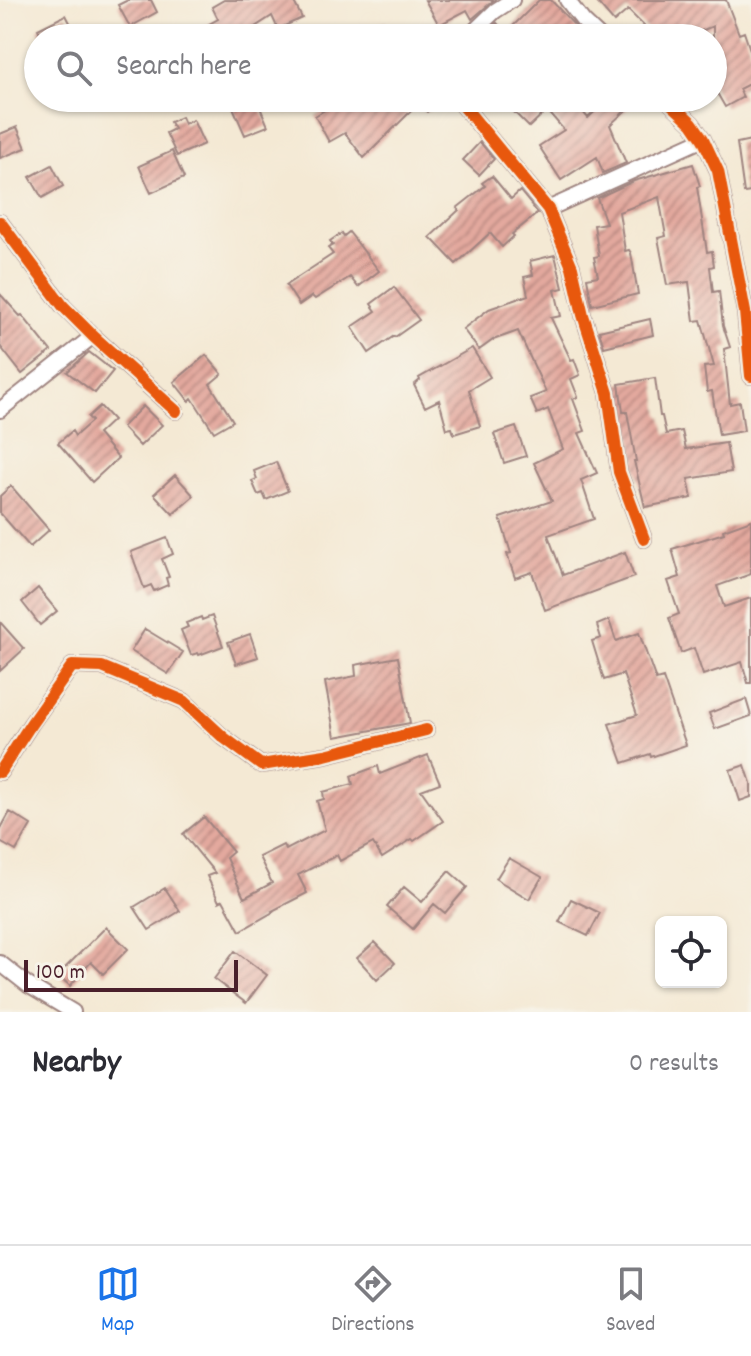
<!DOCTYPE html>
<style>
:root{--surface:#fff;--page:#f2f2f3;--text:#2b2b33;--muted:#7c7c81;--line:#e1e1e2;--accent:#1a73e8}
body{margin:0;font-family:Dekko,sans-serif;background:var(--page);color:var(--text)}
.controls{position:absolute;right:24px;bottom:24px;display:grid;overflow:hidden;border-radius:12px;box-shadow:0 2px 6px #0004}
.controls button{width:72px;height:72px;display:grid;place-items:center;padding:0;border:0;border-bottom:2px solid var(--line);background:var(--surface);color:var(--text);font:40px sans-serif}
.scale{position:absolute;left:24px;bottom:20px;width:214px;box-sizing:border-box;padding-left:8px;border:4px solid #4a1f2b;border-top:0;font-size:22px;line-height:28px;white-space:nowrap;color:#4a1f2b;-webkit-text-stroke:6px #f7f3e8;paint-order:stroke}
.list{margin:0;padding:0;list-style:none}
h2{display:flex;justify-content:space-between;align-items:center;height:104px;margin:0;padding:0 32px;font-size:34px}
h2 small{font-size:26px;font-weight:400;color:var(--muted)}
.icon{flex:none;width:44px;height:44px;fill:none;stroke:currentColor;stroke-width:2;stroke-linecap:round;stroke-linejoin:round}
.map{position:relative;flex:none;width:751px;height:1012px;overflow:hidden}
.search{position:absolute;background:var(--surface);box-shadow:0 2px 6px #0004;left:24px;right:24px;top:24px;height:88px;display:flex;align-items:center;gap:20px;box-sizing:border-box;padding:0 28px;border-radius:44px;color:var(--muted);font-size:30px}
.sheet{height:232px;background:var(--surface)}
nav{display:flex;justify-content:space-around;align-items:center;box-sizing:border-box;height:112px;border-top:2px solid var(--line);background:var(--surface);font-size:22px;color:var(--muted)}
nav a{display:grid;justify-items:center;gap:4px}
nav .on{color:var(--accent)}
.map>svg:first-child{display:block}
</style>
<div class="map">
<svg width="751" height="1012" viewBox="0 0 751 1012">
<defs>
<pattern id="building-hatch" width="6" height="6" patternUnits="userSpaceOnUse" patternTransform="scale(2)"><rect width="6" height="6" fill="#e3a99e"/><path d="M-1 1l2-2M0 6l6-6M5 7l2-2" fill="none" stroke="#ba8981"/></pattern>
</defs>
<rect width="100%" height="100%" fill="#f7f3e8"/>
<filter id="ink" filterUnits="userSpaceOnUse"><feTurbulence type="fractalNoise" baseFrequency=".0125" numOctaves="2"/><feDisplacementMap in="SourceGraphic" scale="16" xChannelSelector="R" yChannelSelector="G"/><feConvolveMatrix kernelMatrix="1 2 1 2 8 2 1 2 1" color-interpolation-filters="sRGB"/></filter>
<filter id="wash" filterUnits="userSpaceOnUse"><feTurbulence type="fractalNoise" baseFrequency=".006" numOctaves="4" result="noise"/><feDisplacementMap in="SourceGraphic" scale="32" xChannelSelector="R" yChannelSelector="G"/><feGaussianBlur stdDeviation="1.8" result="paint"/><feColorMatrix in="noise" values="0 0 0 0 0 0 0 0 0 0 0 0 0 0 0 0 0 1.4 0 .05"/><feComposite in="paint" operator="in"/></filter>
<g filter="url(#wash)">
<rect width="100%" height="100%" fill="#f4e9d4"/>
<g id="blocks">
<path fill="url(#building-hatch)" d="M128,0h23l6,12 -27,15 -12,-22z
M224,0h69l9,18 -24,11 -6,-13 -34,22h-54l34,-19 -6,-12z
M425,0h69l-22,19 -5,-9 -28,15z
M539,0h12l35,38h-100l-2,-3 13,-12 9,10z
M595,0h131l13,34 5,-2 7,21v30l-12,6 4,8 -18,10 -12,-21v-13l3,-2 -3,-9v-36l-29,12h-28l-28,-28 -14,12z
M66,15l12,23h-35l-5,-9z
M385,22l8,16h-40z
M229,98h27l12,28 -23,9z
M350,98h91l-14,14 -9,-8 -54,54 -19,-25 -16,9 -14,-26 13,-8z
M524,98h47l17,20 21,-20h30l-29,27 16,38 -23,10 -6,-16 -36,23 -22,-34 25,-16 -17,-20 -18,17 -17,-17z
M181,117l3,7 9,-4 11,24 -27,12 -11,-23 8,-4 -4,-7z
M17,127l9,21 -26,10v-24z
M751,140v52l-7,1 -7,-50z
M480,142l14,17 -15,16 -16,-15z
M172,151l12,27 -33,15 -12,-27z
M693,164l7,22 -3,1 10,65 5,-1 2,15 -4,1 3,25 6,-1 4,35 7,21 -6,2 6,55 10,-2 4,29 -25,4 -7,-44 -5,1 -3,-25 10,-1 -13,-46 -7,1 -5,-39 -22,3 -9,-47 8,-2 -7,-39 -40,15 6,39 4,-1 2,3 7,41 -46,11 -5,-27 11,-2 -4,-19 5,-1 -5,-31 12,-2 -9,-25 37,-17z
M52,165l11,21 -21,12 -12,-21z
M492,176l19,23 9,-8 18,22 -26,21 2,2 -12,11 -12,-14 -34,31 -26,-27 29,-27 -2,-2 28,-22 -3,-3z
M349,232l30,39 -21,16 -8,-10 -35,22 -3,-3 -13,9 -13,-20 47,-31 -5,-6 5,-3 -3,-4 12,-8 2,3z
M555,255l8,33 -8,2 6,26 -10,2 20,42 3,-1 6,16 -9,4 7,18 -5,2 12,32 -6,2 18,40 -16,7 13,39 -46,16 15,40 62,-23 9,25 -89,33 -13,-38 -17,6 -8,-24 4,-1 -11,-35 52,-17 -18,-38 29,-14 -15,-40 -11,5 -7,-16 16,-6 -28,-61 -25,9 -14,10 -16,-21 26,-20 39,-14 -4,-18 9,-2 -3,-14z
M394,287l25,33 -24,17 -1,-1 -25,17 -17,-26 24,-16 -5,-7z
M0,294l20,22 2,-1 29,36 -29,23 -22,-28z
M650,319l3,16 -49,12 -5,-16z
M472,348l18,29 -21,13 11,36 -26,8 -2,-6 -5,1 -8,-29 -14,7 -11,-22 6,-5 -1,-2z
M89,352l24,19 -18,22 -28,-21z
M206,355l16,19 -12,10 23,37 -19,11 -22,-34 -3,3 -15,-19z
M655,378l5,38h2l4,18 16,-3 4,18 40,-6 5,29 -43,7 4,19 -47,9 -11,-46h2l-9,-49h-4l-4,-28z
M100,406l13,14 -15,14 20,24 -26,24 -34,-39 14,-12 3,5 17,-15 -4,-4z
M143,406l19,19 -22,21 -18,-19z
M516,427l10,29 -22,7 -10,-29z
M276,462l12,29 -22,9 -3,-7 -5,2 -6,-14 5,-2 -3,-8z
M175,475l19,21 -21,18 -19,-20z
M11,486l38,44 -19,17 -30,-34v-17z
M751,520v54l-34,12 7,21 27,-9v85h-3l-6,-21 -39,13 -9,-27 -13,5 -12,-35 10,-4 -11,-33 12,-4 -8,-28 52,-16 -1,-3z
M167,538l6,16 -11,5 7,18 -3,1 2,7 -14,6 -3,-6 -7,3 -13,-36z
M38,588l19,23 -17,14 -18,-23z
M212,616l11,30 -24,9 -1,-2 -7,2 -10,-25 7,-3 -2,-4 15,-6 1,3z
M609,620l7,21 23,-8 17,47 7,-2 23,67 -35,12 -1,-3 -27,9 -14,-39 28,-9 -14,-41 -19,6 -12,-39 9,-3 -4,-13z
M0,622l24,27 -24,22z
M145,629l38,23 -15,22 -37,-23z
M250,634l8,23 -22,7 -8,-22z
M398,657l12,66 -75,14 -10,-55 31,-6 -1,-11z
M746,699l5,17 -36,13 -6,-16z
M428,755l12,28 -19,7 22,31 -29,20 -2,-2 -30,19 -9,-15 -33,18 -3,-6 -39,20 9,18 -35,18 1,1 -33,19 -17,-31 -4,2 -12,-26 8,-3 -32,-39 21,-17 29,35 -7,6 18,40 28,-15 -13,-26 24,-12 3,5 39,-20 -8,-29 7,-2 -1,-7 30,-8 -2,-8 27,-10 2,8z
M745,765l6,18v14l-11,4 -10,-31z
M10,812l21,13 -15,26 -16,-9v-12z
M509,858l33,19 -13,22 -33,-20z
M449,871l18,16 -22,26 -11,-9 -21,25 -26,-22 17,-20 18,15z
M165,888l15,23 -31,19 -15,-23z
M571,899l29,14 -12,23 -29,-14z
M106,927l22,22 -25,25 -12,-12 -21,24 -12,-11z
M375,942l20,21 -18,17 -20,-22z
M235,951l32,24 -21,28 -32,-24z"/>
</g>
</g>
<g filter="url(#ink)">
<use href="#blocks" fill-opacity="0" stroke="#9f8480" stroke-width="2"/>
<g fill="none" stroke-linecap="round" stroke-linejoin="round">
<defs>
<path id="street" d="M567,0l16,21 18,17
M467,38l28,-27 17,-11
M457,98l91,111 24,58 11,48 25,78 11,79 25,67
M665,98l27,25 11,16 15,32 27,141 6,64
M548,209l155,-70
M0,222l63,84 30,30 83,75
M0,410l93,-74
M0,772l31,-48 41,-58 30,1 82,34 39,36 38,28 64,-10 101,-25
M0,963l28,22 45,27"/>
</defs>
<use href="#street" stroke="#9f8480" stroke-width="18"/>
<use href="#street" stroke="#fff" stroke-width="14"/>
<defs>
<path id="cycleway" d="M457,98l91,111 24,58 11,48 25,78 11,79 25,67
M665,98l27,25 11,16 15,32 27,141 6,64
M0,222l63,84 30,30 83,75
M0,772l31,-48 41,-58 30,1 82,34 39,36 38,28 64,-10 101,-25"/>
</defs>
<use href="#cycleway" stroke="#f7f3e8" stroke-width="17"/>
<use href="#cycleway" stroke="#e8590c" stroke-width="12"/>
</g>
</g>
</svg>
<div class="controls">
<button><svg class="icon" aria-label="locate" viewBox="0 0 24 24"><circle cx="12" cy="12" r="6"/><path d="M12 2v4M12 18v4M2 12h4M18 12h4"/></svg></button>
</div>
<div class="scale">100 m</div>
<div class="search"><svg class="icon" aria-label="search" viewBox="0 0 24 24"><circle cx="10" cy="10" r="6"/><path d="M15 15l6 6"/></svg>Search here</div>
</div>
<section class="sheet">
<h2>Nearby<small>0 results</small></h2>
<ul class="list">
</ul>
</section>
<nav>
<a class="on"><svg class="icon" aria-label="map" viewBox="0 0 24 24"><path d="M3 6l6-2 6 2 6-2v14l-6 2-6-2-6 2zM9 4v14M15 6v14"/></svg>Map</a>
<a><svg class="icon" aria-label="directions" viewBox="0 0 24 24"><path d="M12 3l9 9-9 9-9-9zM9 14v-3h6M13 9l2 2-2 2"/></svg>Directions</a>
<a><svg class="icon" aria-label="saved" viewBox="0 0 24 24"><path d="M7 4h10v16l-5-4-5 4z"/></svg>Saved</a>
</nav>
